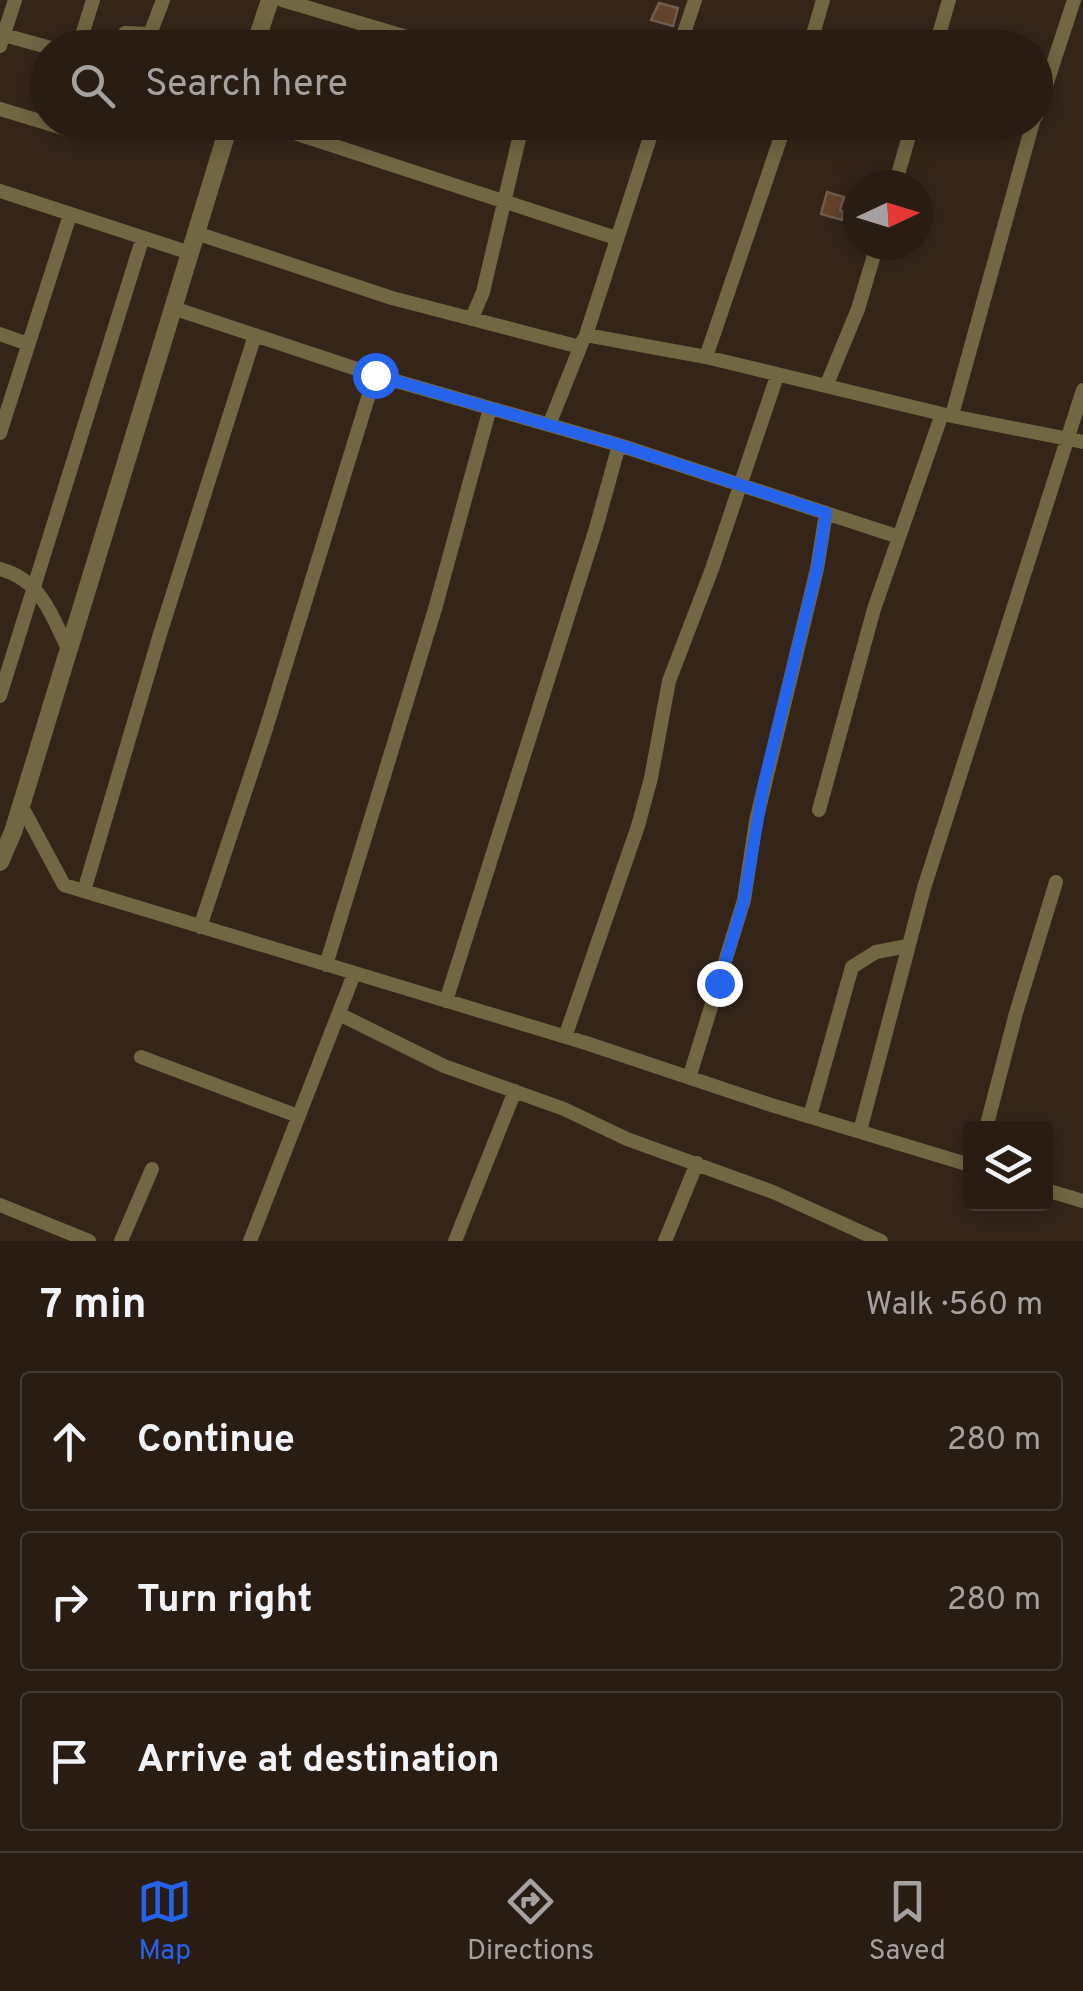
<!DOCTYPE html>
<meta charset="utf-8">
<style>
:root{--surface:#281c13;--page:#30251c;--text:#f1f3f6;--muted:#a5a1a0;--line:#443a33;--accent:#2563eb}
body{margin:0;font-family:Overpass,sans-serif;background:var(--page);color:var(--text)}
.controls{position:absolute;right:30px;bottom:30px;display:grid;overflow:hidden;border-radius:10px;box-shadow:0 5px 25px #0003}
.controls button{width:90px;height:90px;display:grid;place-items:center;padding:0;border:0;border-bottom:2px solid var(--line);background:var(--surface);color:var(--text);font:50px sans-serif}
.compass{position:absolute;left:843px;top:170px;width:90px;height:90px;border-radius:50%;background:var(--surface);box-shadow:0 5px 25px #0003;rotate:86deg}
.stop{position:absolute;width:30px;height:30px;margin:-22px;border:8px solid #2563eb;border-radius:50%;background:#fff}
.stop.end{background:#2563eb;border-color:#fff;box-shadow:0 2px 10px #0008}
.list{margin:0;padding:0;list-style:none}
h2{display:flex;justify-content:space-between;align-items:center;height:130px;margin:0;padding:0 40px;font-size:42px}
h2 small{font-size:32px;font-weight:400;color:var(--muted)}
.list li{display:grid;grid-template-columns:65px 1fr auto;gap:30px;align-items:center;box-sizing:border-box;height:140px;margin:0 20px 20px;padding:0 20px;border:2px solid var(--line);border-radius:10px}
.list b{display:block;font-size:38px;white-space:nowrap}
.list em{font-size:32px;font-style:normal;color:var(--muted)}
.icon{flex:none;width:55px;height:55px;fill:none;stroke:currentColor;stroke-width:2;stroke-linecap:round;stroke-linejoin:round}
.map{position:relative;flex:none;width:1083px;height:1241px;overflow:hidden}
.search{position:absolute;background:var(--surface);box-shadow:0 5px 25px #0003;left:30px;right:30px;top:30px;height:110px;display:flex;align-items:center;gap:25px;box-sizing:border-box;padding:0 35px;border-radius:55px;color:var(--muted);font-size:38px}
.sheet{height:610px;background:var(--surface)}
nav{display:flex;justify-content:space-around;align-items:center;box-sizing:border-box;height:140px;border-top:2px solid var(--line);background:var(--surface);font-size:28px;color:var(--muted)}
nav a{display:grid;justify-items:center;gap:5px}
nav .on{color:var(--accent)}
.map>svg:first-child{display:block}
</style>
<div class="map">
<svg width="1083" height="1241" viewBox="0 0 1083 1241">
<rect width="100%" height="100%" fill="#352519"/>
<path fill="#65442a" stroke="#715e50" stroke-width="2.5" d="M659,3l19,5 -5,18 -22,-6z
M827,192l17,5 -4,13 4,3 -2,7 -21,-6z"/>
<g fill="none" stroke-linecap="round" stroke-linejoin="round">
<path stroke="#726743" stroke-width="14" d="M282,0l162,48
M4,35l47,13
M0,46l15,-46
M78,48l15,-48
M118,48l7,-15 25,1 13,-34
M547,48l10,-6 17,6
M679,48l16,-48
M809,48l14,-48
M935,48l14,-48
M0,109l76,23
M1036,116l38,-116
M261,122l355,116
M655,122l-69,213 120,22 236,57 141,28
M895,185l18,-63
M0,191l190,62
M196,233l196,65 188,49
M173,308l202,67 244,70 280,92
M472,318l11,-26 40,-170
M0,334l28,10
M706,357l80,-235
M827,384l31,-75 19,-64
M952,415l81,-293
M549,425l34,-85
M0,433l70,-218
M0,569c41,11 51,45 68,80
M0,696l142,-456
M21,805l43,80 522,158 182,61 202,61
M819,810l55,-201 68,-195
M84,891l76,-257 95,-299
M200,927l65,-195 110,-357
M326,965l109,-356 55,-201
M446,1001l150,-473 23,-83
M339,1014l105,52 120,43 63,30 146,53 108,49
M565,1037l73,-211 13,-48 18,-97 43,-112 65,-193
M141,1057l157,59
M690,1075l54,-175 12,-79 61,-252 9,-56
M810,1116l42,-149 24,-15 32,-6
M986,1128l30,-115 40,-131
M860,1131l64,-243 159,-498
M1046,1190l37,11
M0,1205l89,36
M121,1241l31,-72
M250,1241l104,-267
M455,1241l60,-150
M665,1241l32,-78"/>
<path stroke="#726743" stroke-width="18" d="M254,48l16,-48
M0,862l13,-30 217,-710"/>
</g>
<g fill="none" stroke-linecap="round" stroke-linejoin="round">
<path stroke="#2563eb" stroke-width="12" d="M375,375l244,70 207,68 -9,56 -53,214 -20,117 -25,83"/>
</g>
</svg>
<div class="controls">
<button><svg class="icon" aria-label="layers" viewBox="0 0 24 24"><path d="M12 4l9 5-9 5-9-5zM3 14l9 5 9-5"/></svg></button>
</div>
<svg class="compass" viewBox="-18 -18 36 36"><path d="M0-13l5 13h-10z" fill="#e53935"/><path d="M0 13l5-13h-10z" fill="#a5a1a0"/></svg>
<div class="stop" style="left:375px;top:375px"></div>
<div class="stop end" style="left:719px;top:983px"></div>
<div class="search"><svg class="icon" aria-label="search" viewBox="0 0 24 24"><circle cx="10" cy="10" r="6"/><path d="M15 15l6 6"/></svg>Search here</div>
</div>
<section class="sheet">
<h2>7 min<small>Walk · 560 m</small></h2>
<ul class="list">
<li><svg class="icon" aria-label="ahead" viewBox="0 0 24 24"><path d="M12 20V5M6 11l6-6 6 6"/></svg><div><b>Continue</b></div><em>280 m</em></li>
<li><svg class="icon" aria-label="right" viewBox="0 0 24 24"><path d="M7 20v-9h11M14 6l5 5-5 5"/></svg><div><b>Turn right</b></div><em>280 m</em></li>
<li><svg class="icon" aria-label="arrive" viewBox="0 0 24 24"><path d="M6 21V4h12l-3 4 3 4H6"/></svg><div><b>Arrive at destination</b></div></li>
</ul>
</section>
<nav>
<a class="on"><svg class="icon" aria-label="map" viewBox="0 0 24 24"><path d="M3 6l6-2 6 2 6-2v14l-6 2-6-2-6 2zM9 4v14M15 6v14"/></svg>Map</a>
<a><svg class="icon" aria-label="directions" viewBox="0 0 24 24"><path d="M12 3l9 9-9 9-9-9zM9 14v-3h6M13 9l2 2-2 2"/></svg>Directions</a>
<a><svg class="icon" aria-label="saved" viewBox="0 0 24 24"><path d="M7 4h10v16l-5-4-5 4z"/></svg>Saved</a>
</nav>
